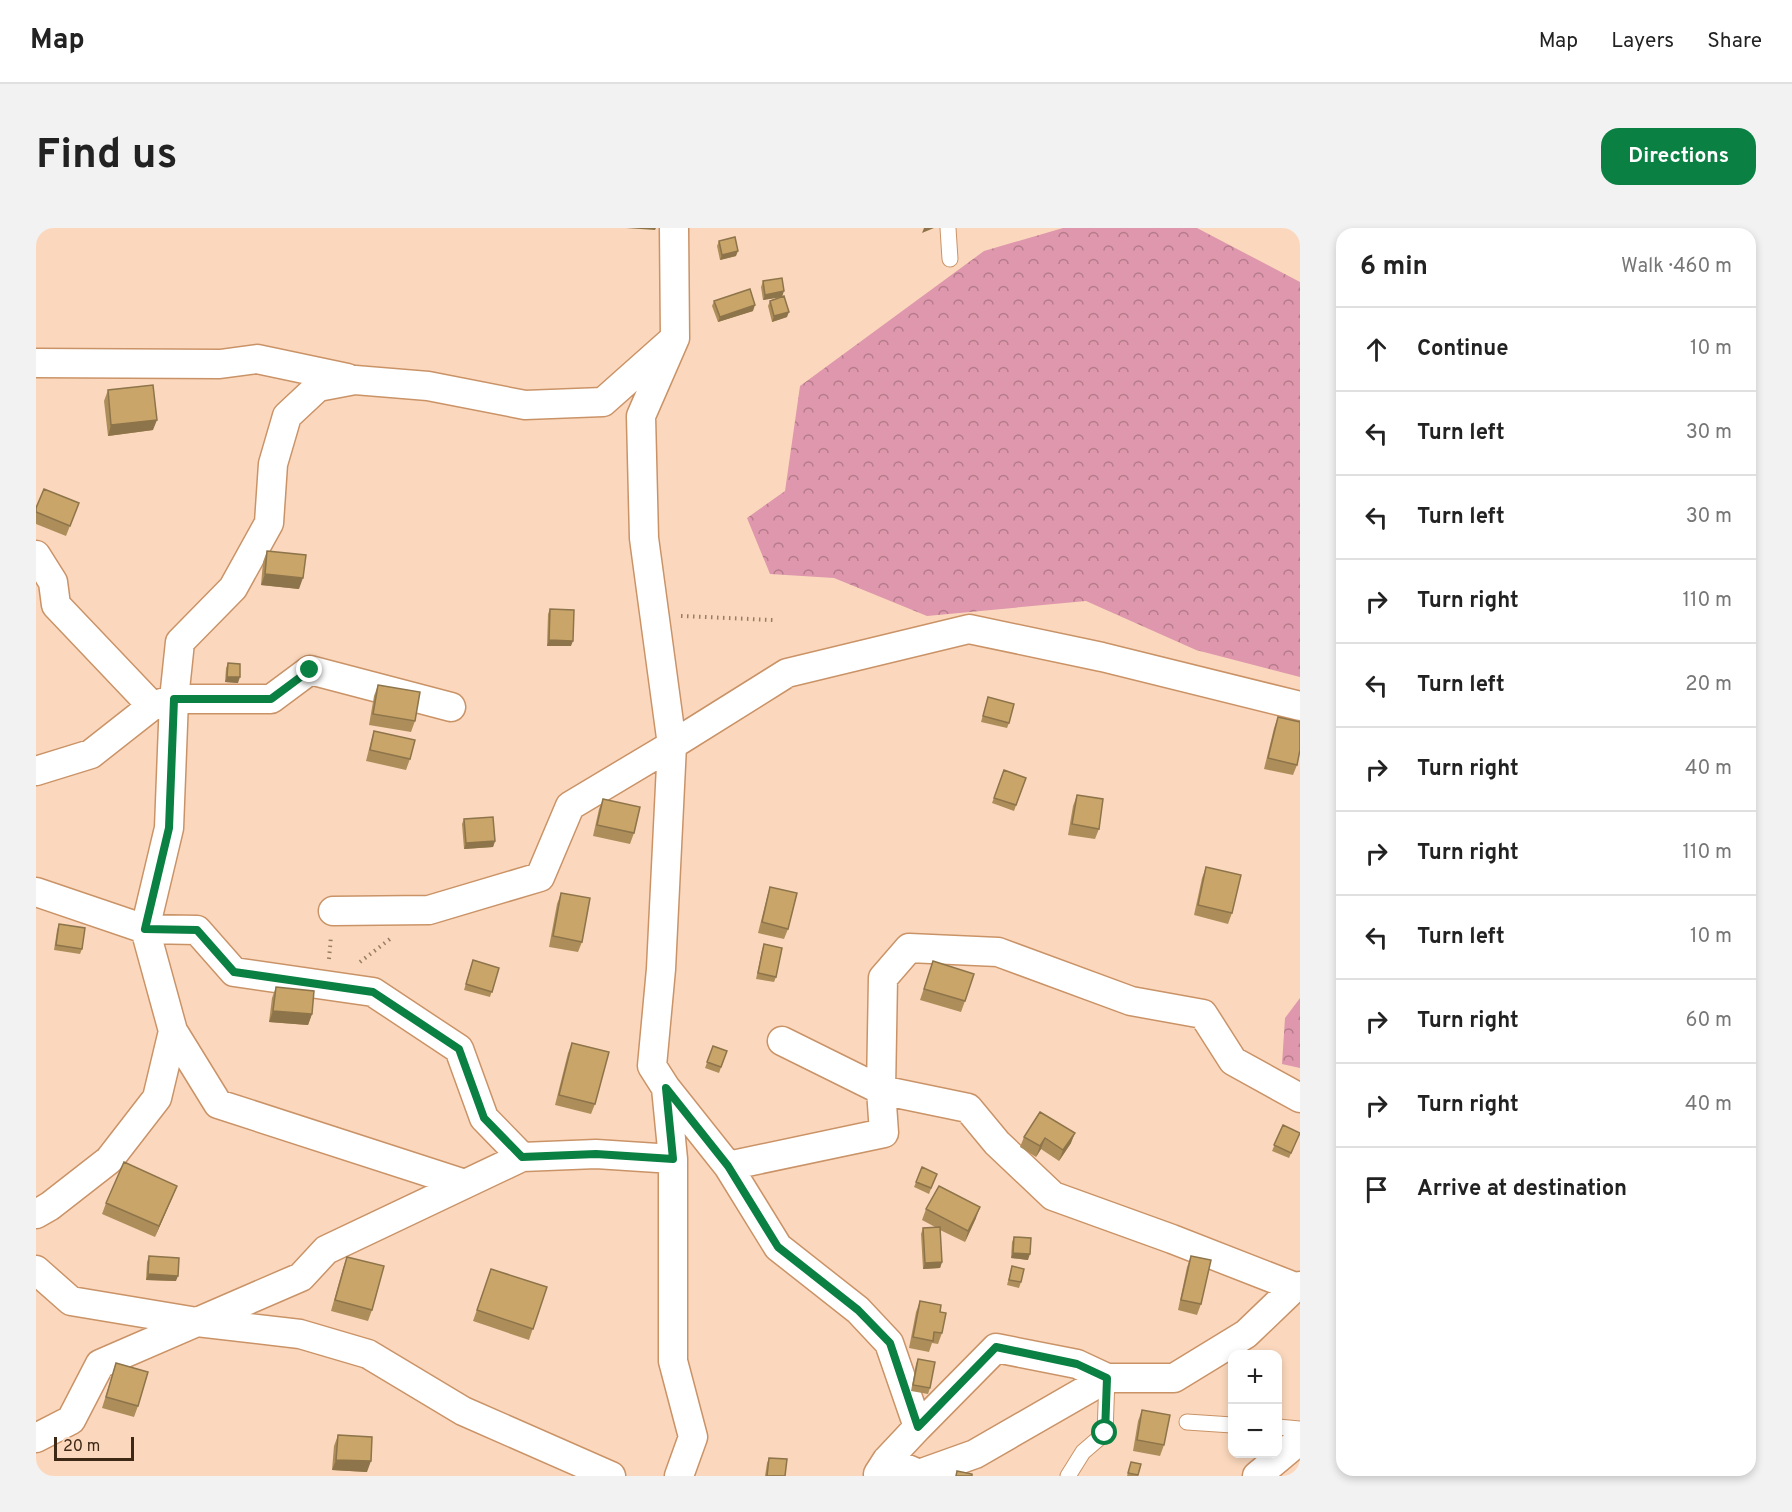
<!DOCTYPE html>
<meta charset="utf-8">
<style>
:root{--surface:#fff;--page:#f2f2f2;--text:#222;--muted:#767676;--line:#e0e0e0;--accent:#0b8043}
body{margin:0;font-family:Overpass,sans-serif;background:var(--page);color:var(--text)}
.controls{position:absolute;right:18px;bottom:18px;display:grid;overflow:hidden;border-radius:12px;box-shadow:0 3px 9px #0003}
.controls button{width:54px;height:54px;display:grid;place-items:center;padding:0;border:0;border-bottom:2px solid var(--line);background:var(--surface);color:var(--text);font:30px sans-serif}
.scale{position:absolute;left:18px;bottom:15px;width:80px;box-sizing:border-box;padding-left:6px;border:3px solid #3d2715;border-top:0;font-size:16px;line-height:21px;white-space:nowrap;color:#3d2715;-webkit-text-stroke:4px #fbd8bd;paint-order:stroke}
.stop{position:absolute;width:18px;height:18px;margin:-14px;border:4px solid #0b8043;border-radius:50%;background:#fff}
.stop.end{background:#0b8043;border-color:#fff;box-shadow:0 2px 6px #0008}
.list{margin:0;padding:0;list-style:none}
h2{display:flex;justify-content:space-between;align-items:center;height:78px;margin:0;padding:0 24px;font-size:26px}
h2 small{font-size:20px;font-weight:400;color:var(--muted)}
.list li{display:grid;grid-template-columns:39px 1fr auto;gap:18px;align-items:center;box-sizing:border-box;height:84px;padding:0 24px;border-top:2px solid var(--line)}
.list b{display:block;font-size:22px;white-space:nowrap}
.list em{font-size:20px;font-style:normal;color:var(--muted)}
.icon{flex:none;width:33px;height:33px;fill:none;stroke:currentColor;stroke-width:2;stroke-linecap:round;stroke-linejoin:round}
.map{position:relative;flex:none;width:1264px;height:1248px;overflow:hidden;border-radius:18px}
header{display:flex;align-items:center;gap:36px;box-sizing:border-box;height:84px;padding:0 30px;background:var(--surface);border-bottom:2px solid var(--line)}
header strong{font-size:28px}
nav{display:flex;gap:33px;margin-inline-start:auto;font-size:21px}
.intro{display:flex;align-items:center;justify-content:space-between;box-sizing:border-box;height:144px;padding:0 36px}
h1{margin:0;font-size:42px}
.button{padding:15px 27px;border-radius:18px;background:var(--accent);color:#fff;font-size:21px;font-weight:700}
main{display:flex;gap:36px;padding:0 36px}
aside{flex:1;background:var(--surface);border-radius:18px;box-shadow:0 3px 9px #0003}
.map>svg:first-child{display:block}
</style>
<header>
<strong>Map</strong>
<nav><a>Map</a><a>Layers</a><a>Share</a></nav>
</header>
<div class="intro"><h1>Find us</h1><a class="button">Directions</a></div>
<main>
<div class="map">
<svg width="1264" height="1248" viewBox="0 0 1264 1248">
<defs>
<pattern id="forest-crowns" width="20" height="18" patternUnits="userSpaceOnUse" patternTransform="scale(1.5)"><rect width="20" height="18" fill="#de97ac"/><path d="M2 6a3 3 0 1 1 6 0M12 15a3 3 0 1 1 6 0" fill="none" stroke="#b57b8b"/></pattern>
</defs>
<rect width="100%" height="100%" fill="#fbd8bd"/>
<path fill="url(#forest-crowns)" d="M1027,0h134l103,54v395l-104,-27 -110,-49 -159,15 -93,-38 -64,-4 -23,-56 38,-27 15,-105 184,-135z
M1264,770v70l-18,-4 3,-46z"/>
<g fill="none" stroke-linecap="round" stroke-linejoin="round">
<defs>
<path id="service" d="M912,0l2,31
M1151,1194l45,3
M1242,1199l22,2
M1032,1248l15,-24 22,-19 2,-55"/>
<path id="minor" d="M0,135l184,1 37,-5 90,19
M0,327l17,27 3,23 96,101
M0,543l55,-17 61,-48 22,-7h97l39,-29 141,37
M0,664l109,37 28,102 -16,67 -48,62 -59,46 -14,8
M297,683l96,-1 111,-33 30,-71 102,-61 -28,-207 -3,-122 34,-78 -1,-110
M137,803l45,73 247,80
M746,813l99,49 87,18 29,35 56,53 119,43 123,48
M630,860l-14,-22 9,-97 11,-224 115,-72 182,-44 133,28 198,49
M486,929l-38,-39 -25,-69 -86,-57 -139,-20 -37,-42 -52,-1 24,-101 5,-129 6,-57 53,-54 36,-65 4,-59 14,-48 31,-29 37,-7 73,6 97,19 78,-3 72,-64
M692,938l156,-33 -3,-43 2,-112 26,-30 89,4 133,49 72,13 30,47 67,37
M0,1042l35,31 126,21 103,12 68,20 95,57 148,65
M882,1199l78,-79 81,16 30,14
M0,1210l35,-18 29,-56 201,-87 25,-27 196,-93 74,-3 77,5
M842,1246l9,-14 32,14 56,-20 132,-76h67l72,-44 49,-47 5,-1
M643,1248l14,-39 -20,-76v-202l-7,-71 62,78 50,81 80,63 31,33 29,84 -31,33
M1221,1248l43,-36"/>
</defs>
<use href="#service" stroke="#ca9367" stroke-width="17"/>
<use href="#minor" stroke="#ca9367" stroke-width="31"/>
<path stroke="#987c65" stroke-width="4" stroke-dasharray="1.5 4.5" stroke-linecap="butt" d="M645,388l92,4
M293,731l2,-23
M324,734l30,-23"/>
<use href="#service" stroke="#fff" stroke-width="15"/>
<use href="#minor" stroke="#fff" stroke-width="28"/>
</g>
<path fill="#ad8e5a" d="M683,13l17,15 -16,4 -3,-14z
M727,53l19,16 5,20 -15,5 -4,-16 2,-5 10,-4 -17,3 -2,-13z
M678,73l39,10 -35,11 -6,-16z
M72,162l45,40 -45,6 -4,-35z
M43,275l-13,33 -30,-12v-16z
M231,323l32,38 -38,-4 2,-23z
M514,381l21,37h-24l1,-32z
M192,435l10,20 -13,-1 1,-14z
M342,457l37,36 -4,11 -42,-7 5,-29z
M952,469l21,26 -2,5 -26,-6z
M1242,489l19,48 -4,10 -29,-6 10,-41z
M338,503l36,28 -4,11 -40,-9 5,-20z
M968,542l22,8 -12,33 -22,-8z
M1041,567l22,34 -4,10 -27,-4 5,-29z
M567,571l31,34 -4,11 -37,-8 6,-27z
M428,591l31,22 -2,6 -29,2 -2,-25z
M1170,639l26,46 -4,11 -34,-9 8,-37z
M734,659l18,42 -4,10 -26,-6 9,-36z
M525,665l21,49 -4,10 -29,-5 8,-43z
M23,696l23,25 -2,5 -26,-4 3,-20z
M728,716l12,33 -2,5 -18,-3 6,-29z
M897,733l32,40 -4,11 -41,-12z
M435,738l28,2 -9,29 -26,-7z
M240,759l36,27 -4,11 -39,-3 3,-24z
M536,815l23,61 -4,10 -36,-9 13,-52z
M677,818l14,5 -8,22 -14,-5z
M1004,884l31,31 -12,18 -18,-12 -5,8 -16,-10 4,-10z
M1247,897l17,8 -11,25 -17,-7z
M901,946l-8,20 -15,-7 2,-5z
M141,958l-22,51 -53,-23 4,-11z
M890,981l50,9 -11,24 -25,-12 2,32 -2,6 -17,1 -2,-35 2,-6h14l-15,-8z
M978,1009l14,23 -17,-2 1,-16z
M113,1028l27,25 -30,-1 1,-18z
M1155,1028l10,48 -4,11 -19,-5 9,-43z
M311,1029l25,53 -4,11 -37,-10 12,-43z
M976,1038l9,16 -2,6 -12,-3z
M455,1041l56,18 -18,53 -56,-19z
M884,1073l20,11 2,21 -4,11 -6,-1 -3,9 -20,-4 7,-36z
M882,1131l12,29 -2,6 -17,-3 5,-27z
M80,1135l22,43 -4,11 -32,-9z
M1106,1182l22,35 -4,11 -27,-5 5,-30z
M302,1207l29,37 -35,-2 2,-24z
M733,1230l16,18h-20l2,-13z
M1095,1234l10,2 -3,12h-11z"/>
<path fill="#8d744a" d="M590,0h30l-1,2z
M888,0h10l-12,5z
M702,23l-2,5 -16,4 2,-5z
M748,63l-2,6 -19,3 2,-5z
M719,77l-2,6 -35,11 2,-5z
M753,84l-2,5 -15,5 2,-6z
M121,192l-4,10 -45,6 3,-11z
M229,346l38,4 -4,11 -38,-4z
M513,412l24,1 -2,5h-24z
M191,449h13l-2,6 -13,-1z
M459,613l-2,6 -29,2 2,-6z
M237,783l39,3 -4,11 -39,-3z
M1039,905l-4,10 -12,18 4,-11z
M1009,910l-4,11 -5,8 4,-11z
M141,958l-4,10 -18,41 4,-11z
M944,979l-4,11 -11,24 3,-11z
M977,1025l17,1 -2,6 -17,-2z
M906,1034l-2,6 -17,1 2,-6z
M112,1046l30,2 -2,5 -30,-1z
M300,1232l35,1 -4,11 -35,-2z"/>
<path fill="#c9a569" stroke="#8d744a" stroke-width="1.5" d="M699,9l3,14 -16,4 -3,-14z
M746,50l2,13 -19,4 -2,-14z
M714,61l5,16 -35,12 -6,-16z
M748,68l5,16 -15,4 -4,-15z
M117,157l4,35 -46,5 -3,-35z
M8,261l35,14 -9,23 -34,-14v-4z
M231,323l39,4 -3,23 -38,-4z
M514,381l24,1 -1,31 -24,-1z
M192,435l12,1v13h-13z
M342,457l42,7 -5,29 -42,-7z
M952,469l26,7 -5,19 -26,-7z
M1242,489l22,5v28l-3,15 -29,-7z
M338,503l41,9 -5,19 -40,-9z
M968,542l22,8 -10,27 -22,-7z
M1041,567l26,4 -4,30 -27,-5z
M567,571l37,8 -6,26 -37,-8z
M457,589l2,24 -29,2 -2,-24z
M1170,639l35,8 -9,38 -34,-8z
M734,659l27,6 -9,36 -26,-7z
M525,665l29,5 -8,44 -29,-6z
M23,696l26,4 -3,21 -26,-4z
M728,716l18,4 -6,29 -18,-4z
M437,732l26,8 -7,24 -26,-8z
M897,733l41,13 -9,27 -41,-12z
M240,759l38,4 -2,23 -39,-3z
M536,815l37,9 -14,52 -36,-9z
M677,818l14,5 -6,16 -14,-5z
M1004,884l35,21 -12,17 -18,-12 -5,8 -16,-9z
M1247,897l17,8 -9,20 -17,-8z
M88,934l53,24 -18,40 -53,-23z
M886,939l15,7 -6,14 -15,-6z
M903,958l41,21 -12,24 -42,-22z
M904,999l2,35 -17,1 -2,-35z
M978,1009l17,1 -1,16 -17,-1z
M113,1028l30,2 -1,18 -30,-2z
M1155,1028l20,4 -10,44 -20,-4z
M311,1029l37,9 -12,44 -37,-10z
M976,1038l12,3 -3,13 -12,-2z
M455,1041l56,18 -14,42 -56,-19z
M884,1073l21,4 -1,7 6,1 -4,20 -8,-1 -1,9 -20,-4z
M882,1131l17,3 -5,26 -17,-3z
M80,1135l32,9 -10,34 -32,-9z
M1106,1182l28,5 -6,30 -27,-5z
M302,1207l34,2 -1,24 -35,-1z
M733,1230l18,1 -2,17h-18z
M1095,1234l10,2 -3,11 -10,-2z
M921,1243l15,3v2h-16z"/>
<g fill="none" stroke-linecap="round" stroke-linejoin="round">
<path stroke="#0b8043" stroke-width="8" d="M274,442l-39,29h-97l-5,129 -24,101 52,1 37,42 139,20 86,57 25,69 38,39 74,-3 77,5 -7,-71 62,78 50,81 80,63 32,33 28,84 78,-80 81,17 30,14 -2,55"/>
</g>
</svg>
<div class="controls">
<button>+</button>
<button>−</button>
</div>
<div class="scale">20 m</div>
<div class="stop" style="left:1069px;top:1205px"></div>
<div class="stop end" style="left:274px;top:442px"></div>
</div>
<aside>
<h2>6 min<small>Walk · 460 m</small></h2>
<ul class="list">
<li><svg class="icon" aria-label="ahead" viewBox="0 0 24 24"><path d="M12 20V5M6 11l6-6 6 6"/></svg><div><b>Continue</b></div><em>10 m</em></li>
<li><svg class="icon" aria-label="left" viewBox="0 0 24 24"><path d="M17 20v-9H6M10 6l-5 5 5 5"/></svg><div><b>Turn left</b></div><em>30 m</em></li>
<li><svg class="icon" aria-label="left" viewBox="0 0 24 24"><path d="M17 20v-9H6M10 6l-5 5 5 5"/></svg><div><b>Turn left</b></div><em>30 m</em></li>
<li><svg class="icon" aria-label="right" viewBox="0 0 24 24"><path d="M7 20v-9h11M14 6l5 5-5 5"/></svg><div><b>Turn right</b></div><em>110 m</em></li>
<li><svg class="icon" aria-label="left" viewBox="0 0 24 24"><path d="M17 20v-9H6M10 6l-5 5 5 5"/></svg><div><b>Turn left</b></div><em>20 m</em></li>
<li><svg class="icon" aria-label="right" viewBox="0 0 24 24"><path d="M7 20v-9h11M14 6l5 5-5 5"/></svg><div><b>Turn right</b></div><em>40 m</em></li>
<li><svg class="icon" aria-label="right" viewBox="0 0 24 24"><path d="M7 20v-9h11M14 6l5 5-5 5"/></svg><div><b>Turn right</b></div><em>110 m</em></li>
<li><svg class="icon" aria-label="left" viewBox="0 0 24 24"><path d="M17 20v-9H6M10 6l-5 5 5 5"/></svg><div><b>Turn left</b></div><em>10 m</em></li>
<li><svg class="icon" aria-label="right" viewBox="0 0 24 24"><path d="M7 20v-9h11M14 6l5 5-5 5"/></svg><div><b>Turn right</b></div><em>60 m</em></li>
<li><svg class="icon" aria-label="right" viewBox="0 0 24 24"><path d="M7 20v-9h11M14 6l5 5-5 5"/></svg><div><b>Turn right</b></div><em>40 m</em></li>
<li><svg class="icon" aria-label="arrive" viewBox="0 0 24 24"><path d="M6 21V4h12l-3 4 3 4H6"/></svg><div><b>Arrive at destination</b></div></li>
</ul>
</aside>
</main>
